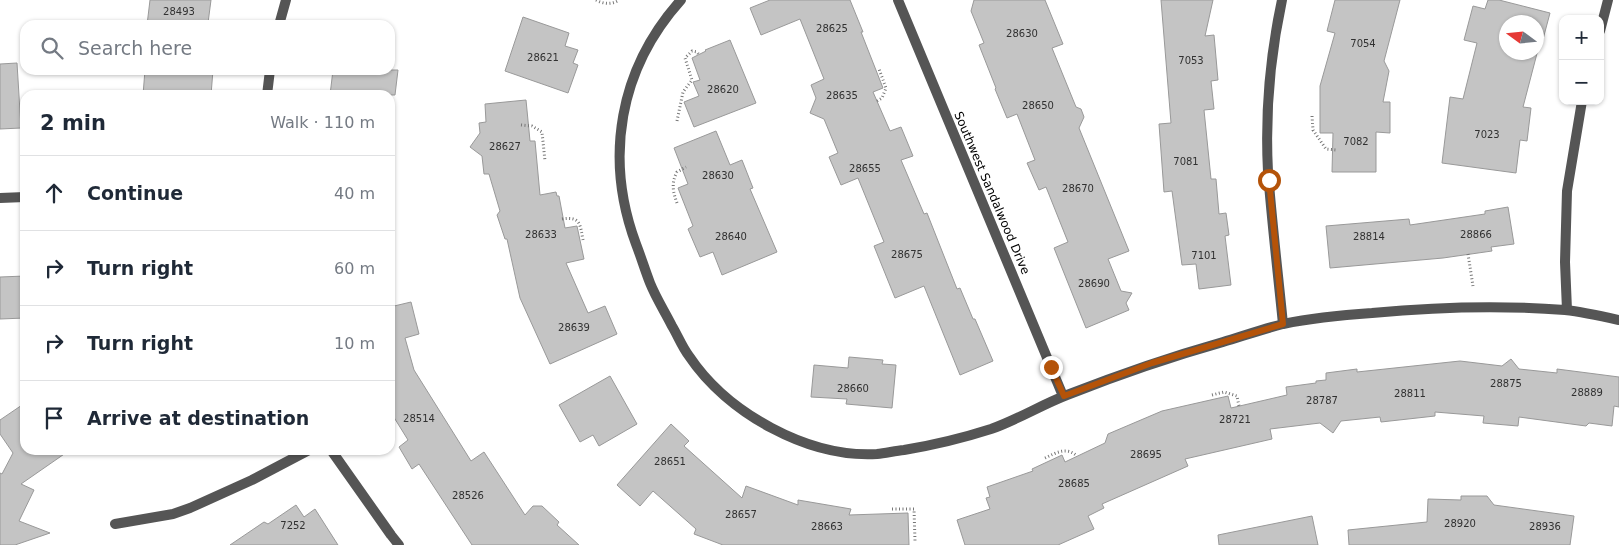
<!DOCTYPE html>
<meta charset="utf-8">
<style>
:root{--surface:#fff;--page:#f6f6f7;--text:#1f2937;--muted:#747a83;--line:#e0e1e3}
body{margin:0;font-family:"DejaVu Sans",sans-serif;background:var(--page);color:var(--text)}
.controls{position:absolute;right:15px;top:15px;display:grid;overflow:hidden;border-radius:10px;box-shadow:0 1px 4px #0004}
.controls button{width:45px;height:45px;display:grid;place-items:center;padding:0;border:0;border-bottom:1px solid var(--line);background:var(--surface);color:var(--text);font:25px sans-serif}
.compass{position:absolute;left:1499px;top:15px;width:45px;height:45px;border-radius:50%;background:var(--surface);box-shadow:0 1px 4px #0004;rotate:285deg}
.stop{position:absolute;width:15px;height:15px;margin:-11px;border:4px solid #b45309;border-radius:50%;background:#fff}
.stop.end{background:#b45309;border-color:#fff;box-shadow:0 1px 5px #0008}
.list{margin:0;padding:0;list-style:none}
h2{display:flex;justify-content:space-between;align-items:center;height:65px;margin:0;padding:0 20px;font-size:21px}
h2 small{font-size:16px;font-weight:400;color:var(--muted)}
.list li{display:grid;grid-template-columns:32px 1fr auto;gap:15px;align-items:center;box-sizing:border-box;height:75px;padding:0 20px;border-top:1px solid var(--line)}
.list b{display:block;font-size:19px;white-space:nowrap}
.list em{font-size:16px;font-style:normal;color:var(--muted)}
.icon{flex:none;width:28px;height:28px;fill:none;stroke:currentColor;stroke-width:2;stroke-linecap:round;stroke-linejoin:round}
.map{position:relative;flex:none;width:1619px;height:545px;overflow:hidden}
.search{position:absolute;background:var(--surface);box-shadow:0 1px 4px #0004;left:20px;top:20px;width:375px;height:55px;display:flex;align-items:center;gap:12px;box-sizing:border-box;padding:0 18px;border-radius:15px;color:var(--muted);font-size:19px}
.panel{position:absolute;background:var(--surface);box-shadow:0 1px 4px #0004;left:20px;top:90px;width:375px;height:365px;border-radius:15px}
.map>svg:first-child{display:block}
</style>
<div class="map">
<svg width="1619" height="545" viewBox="0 0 1619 545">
<rect width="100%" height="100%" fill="#fff"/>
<path fill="#c4c4c4" stroke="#999" fill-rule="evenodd" d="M150,0h61l-3,23 -5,-1v3h-56z
M770,0h80l13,32h-2l22,56 -10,4 17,39 11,-4 12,29 -12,4 23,54 3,-1 30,76 3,-1 13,31h2l18,42 -33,14 -36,-89 -29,12 -21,-52 10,-4 -26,-64 -17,7 -12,-28 9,-4 -14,-34 -14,-6 6,-15 -5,-13 13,-6 -24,-60 -39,16 -11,-27z
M974,0h71l18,44 -11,4 24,59 5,2 3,8 -5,11 50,123 -21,8 13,32 11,2 -6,10 3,7 -43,18 -32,-80 14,-6 -22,-55 -7,3 -12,-27 8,-3 -18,-46 -10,4 -12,-29 1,-1 -17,-43 5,-2 -13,-32z
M1161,0h52l-8,36 9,-1 4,45 -7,1 3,28 -10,1 7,69h5l3,35 7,-1 3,22 -4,1 6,49 -32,4 -3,-25 -14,1 -10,-74 -8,1 -5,-68 12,-1z
M1335,0h65l-16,61 5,10 -6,31h7v31l-14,-1v40h-44l1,-39h-13v-47l15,-53 -8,-2z
M1488,0h11l51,13 -8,30 -2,-1 -17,65 8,1 -4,33 -7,-1 -4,33 -74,-10 8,-66 13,2 14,-56 -13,-3 9,-34 12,3zM1506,22h30v30h-30z
M523,17l46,16 -4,13 13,4 -5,13 5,2 -10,28 -63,-22z
M730,40l26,63 -62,24 -10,-25 15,-6 -6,-14 7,-2 -8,-22 14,-7 -1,-1z
M17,63l4,65 -21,1v-65z
M145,70h68l-2,25h-68z
M333,70h65l-3,25h-65z
M526,100l4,41h5l5,54 16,-3 1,4h2l6,32 12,-2 7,33 -18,4 22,50 17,-7 12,28 -67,30 -30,-66 -13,-59h-2l-8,-24 3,-4 -11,-37h-5l-2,-18 -12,-9 10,-14 -1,-10 7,-1 -1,-18z
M716,131l14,34 12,-5 11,28 -3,1 27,63 -55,23 -9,-23 -13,5 -12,-28 5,-3 -15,-38 10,-4 -14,-36z
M1508,207l6,37 -23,3 1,4 -49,7 -113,10 -4,-42 83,-7 1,6 75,-11v-3z
M25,276v42l-25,1v-42z
M411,302l8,32 -14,4 9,32 57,91 13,-9 41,63 8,-9h9l17,16 -2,3 22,20h-107l-53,-81 -7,5 -13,-22 9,-7 -18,-29v-104z
M849,357l34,3 -1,4 14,1 -4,43 -46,-4 1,-5 -36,-2 3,-32 34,3z
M1511,359l8,10 38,4v-4l62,8v30l-5,-1 -2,20 -23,-3 -3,3 -67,-9 -1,9 -35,-3 1,-7 -49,-4v4l-54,6 -1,-5 -39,4 -8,12 -13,-10 -50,6 2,10 -87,20 3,7 -86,38 2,4 -16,8 6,13 -36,16h-93l-8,-25 33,-11 -4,-11 4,-1 -3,-10 46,-16 -1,-2 30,-14 3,7 40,-19 3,-9 7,-3 47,-20 66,-15 3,12 56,-13 -1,-8 30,-4v-2l10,-1v-7l31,-4v3l103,-11 42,5z
M610,376l27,48 -38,22 -6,-11 -13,7 -21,-37z
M25,403v47h45l-49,34 13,6 -15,31 31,12 -35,12h-15v-72l2,1 11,-21 -13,-19v-14z
M671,424l18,17 -5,5 58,52 4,-12 52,19v-5l53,9 -2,6 59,-2 1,32h-186l-29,-11 2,-5 -43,-38 -13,15 -23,-21z
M1461,496h26l7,9 80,11 -4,29h-221l-1,-15 79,-8 1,-23 33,1z
M296,505l8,12 11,-8 23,36h-108l34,-23 4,2z
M1312,516l6,29h-99l-1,-10z"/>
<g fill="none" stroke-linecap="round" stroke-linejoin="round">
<path stroke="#777" stroke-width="3" stroke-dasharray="1 2.5" stroke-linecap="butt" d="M596,0c7,4 16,5 23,0
M877,101l5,-3 4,-10 -7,-19
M1312,116l1,14 13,19 10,1
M677,121l6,-29 9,-12 -7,-22 7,-7 5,1 2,3
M521,125l11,1 10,6 3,29
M677,203c-4,-11 -6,-20 0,-31l9,-5
M562,219c19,-3 18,6 21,21
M1468,254l5,32
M1212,395l12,-3 13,4 2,10
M1045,458c11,-5 21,-12 32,-2
M892,509h22l1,32"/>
<path stroke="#555" stroke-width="10" d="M681,0c-62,69 -77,158 -45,244 5,13 9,26 14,39 6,15 15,29 22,43 6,10 10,21 17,30 38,57 119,102 188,98 9,-1 18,-3 27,-4 30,-5 59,-12 87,-21 26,-9 50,-24 76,-34 51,-20 103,-38 156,-53 20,-6 40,-13 60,-18 29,-6 59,-9 89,-11 64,-6 128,-8 193,-3 18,2 36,6 54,10
M898,0l165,396
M1282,0c-12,56 -17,115 -14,172 4,51 10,102 15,152
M279,25l7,-25
M1600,31l8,-31
M267,95l3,-25
M0,198l25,-1
M1567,310l-2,-48 2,-71 15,-90
M331,450l60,85 8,10
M115,524l58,-10 17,-6 62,-28 57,-30"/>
</g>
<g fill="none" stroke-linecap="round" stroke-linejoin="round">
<path stroke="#b45309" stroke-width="6" d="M1051,367l13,29 88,-33 131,-39 -14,-144"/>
</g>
<g text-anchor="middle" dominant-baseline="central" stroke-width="4.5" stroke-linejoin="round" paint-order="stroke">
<g font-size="10" fill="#313131">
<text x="179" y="11">28493</text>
<text x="832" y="28">28625</text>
<text x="1022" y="33">28630</text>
<text x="1363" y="43">7054</text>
<text x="543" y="57">28621</text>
<text x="1191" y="60">7053</text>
<text x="723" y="89">28620</text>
<text x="842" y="95">28635</text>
<text x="1038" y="105">28650</text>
<text x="1487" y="134">7023</text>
<text x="1356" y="141">7082</text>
<text x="505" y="146">28627</text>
<text x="1186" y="161">7081</text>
<text x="865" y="168">28655</text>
<text x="718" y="175">28630</text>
<text x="1078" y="188">28670</text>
<text x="541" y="234">28633</text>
<text x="1476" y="234">28866</text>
<text x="731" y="236">28640</text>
<text x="1369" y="236">28814</text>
<text x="907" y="254">28675</text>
<text x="1204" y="255">7101</text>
<text x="1094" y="283">28690</text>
<text x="574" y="327">28639</text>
<text x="1506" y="383">28875</text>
<text x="853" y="388">28660</text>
<text x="1587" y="392">28889</text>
<text x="1410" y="393">28811</text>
<text x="1322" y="400">28787</text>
<text x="419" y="418">28514</text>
<text x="1235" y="419">28721</text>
<text x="1146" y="454">28695</text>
<text x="670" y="461">28651</text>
<text x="1074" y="483">28685</text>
<text x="468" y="495">28526</text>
<text x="741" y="514">28657</text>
<text x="1460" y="523">28920</text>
<text x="293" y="525">7252</text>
<text x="827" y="526">28663</text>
<text x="1545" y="526">28936</text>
</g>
<g font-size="12" fill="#000" stroke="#fff">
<text transform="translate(992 193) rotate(67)">Southwest Sandalwood Drive</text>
</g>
</g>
</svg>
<div class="controls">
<button>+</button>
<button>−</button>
</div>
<svg class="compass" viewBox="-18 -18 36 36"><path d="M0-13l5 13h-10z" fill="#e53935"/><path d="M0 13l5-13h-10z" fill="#747a83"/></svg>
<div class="stop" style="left:1269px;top:180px"></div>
<div class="stop end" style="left:1051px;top:367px"></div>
<div class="search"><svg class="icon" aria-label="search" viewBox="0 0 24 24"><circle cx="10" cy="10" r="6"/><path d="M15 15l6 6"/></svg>Search here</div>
<section class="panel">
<h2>2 min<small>Walk · 110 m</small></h2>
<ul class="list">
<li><svg class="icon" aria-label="ahead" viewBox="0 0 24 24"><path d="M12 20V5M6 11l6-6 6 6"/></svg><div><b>Continue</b></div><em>40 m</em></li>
<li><svg class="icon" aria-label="right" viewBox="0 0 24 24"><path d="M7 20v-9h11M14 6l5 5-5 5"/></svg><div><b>Turn right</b></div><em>60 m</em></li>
<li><svg class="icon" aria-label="right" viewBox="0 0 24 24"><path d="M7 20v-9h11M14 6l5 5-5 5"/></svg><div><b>Turn right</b></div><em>10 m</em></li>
<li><svg class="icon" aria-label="arrive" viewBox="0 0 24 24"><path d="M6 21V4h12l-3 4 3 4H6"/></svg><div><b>Arrive at destination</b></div></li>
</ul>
</section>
</div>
